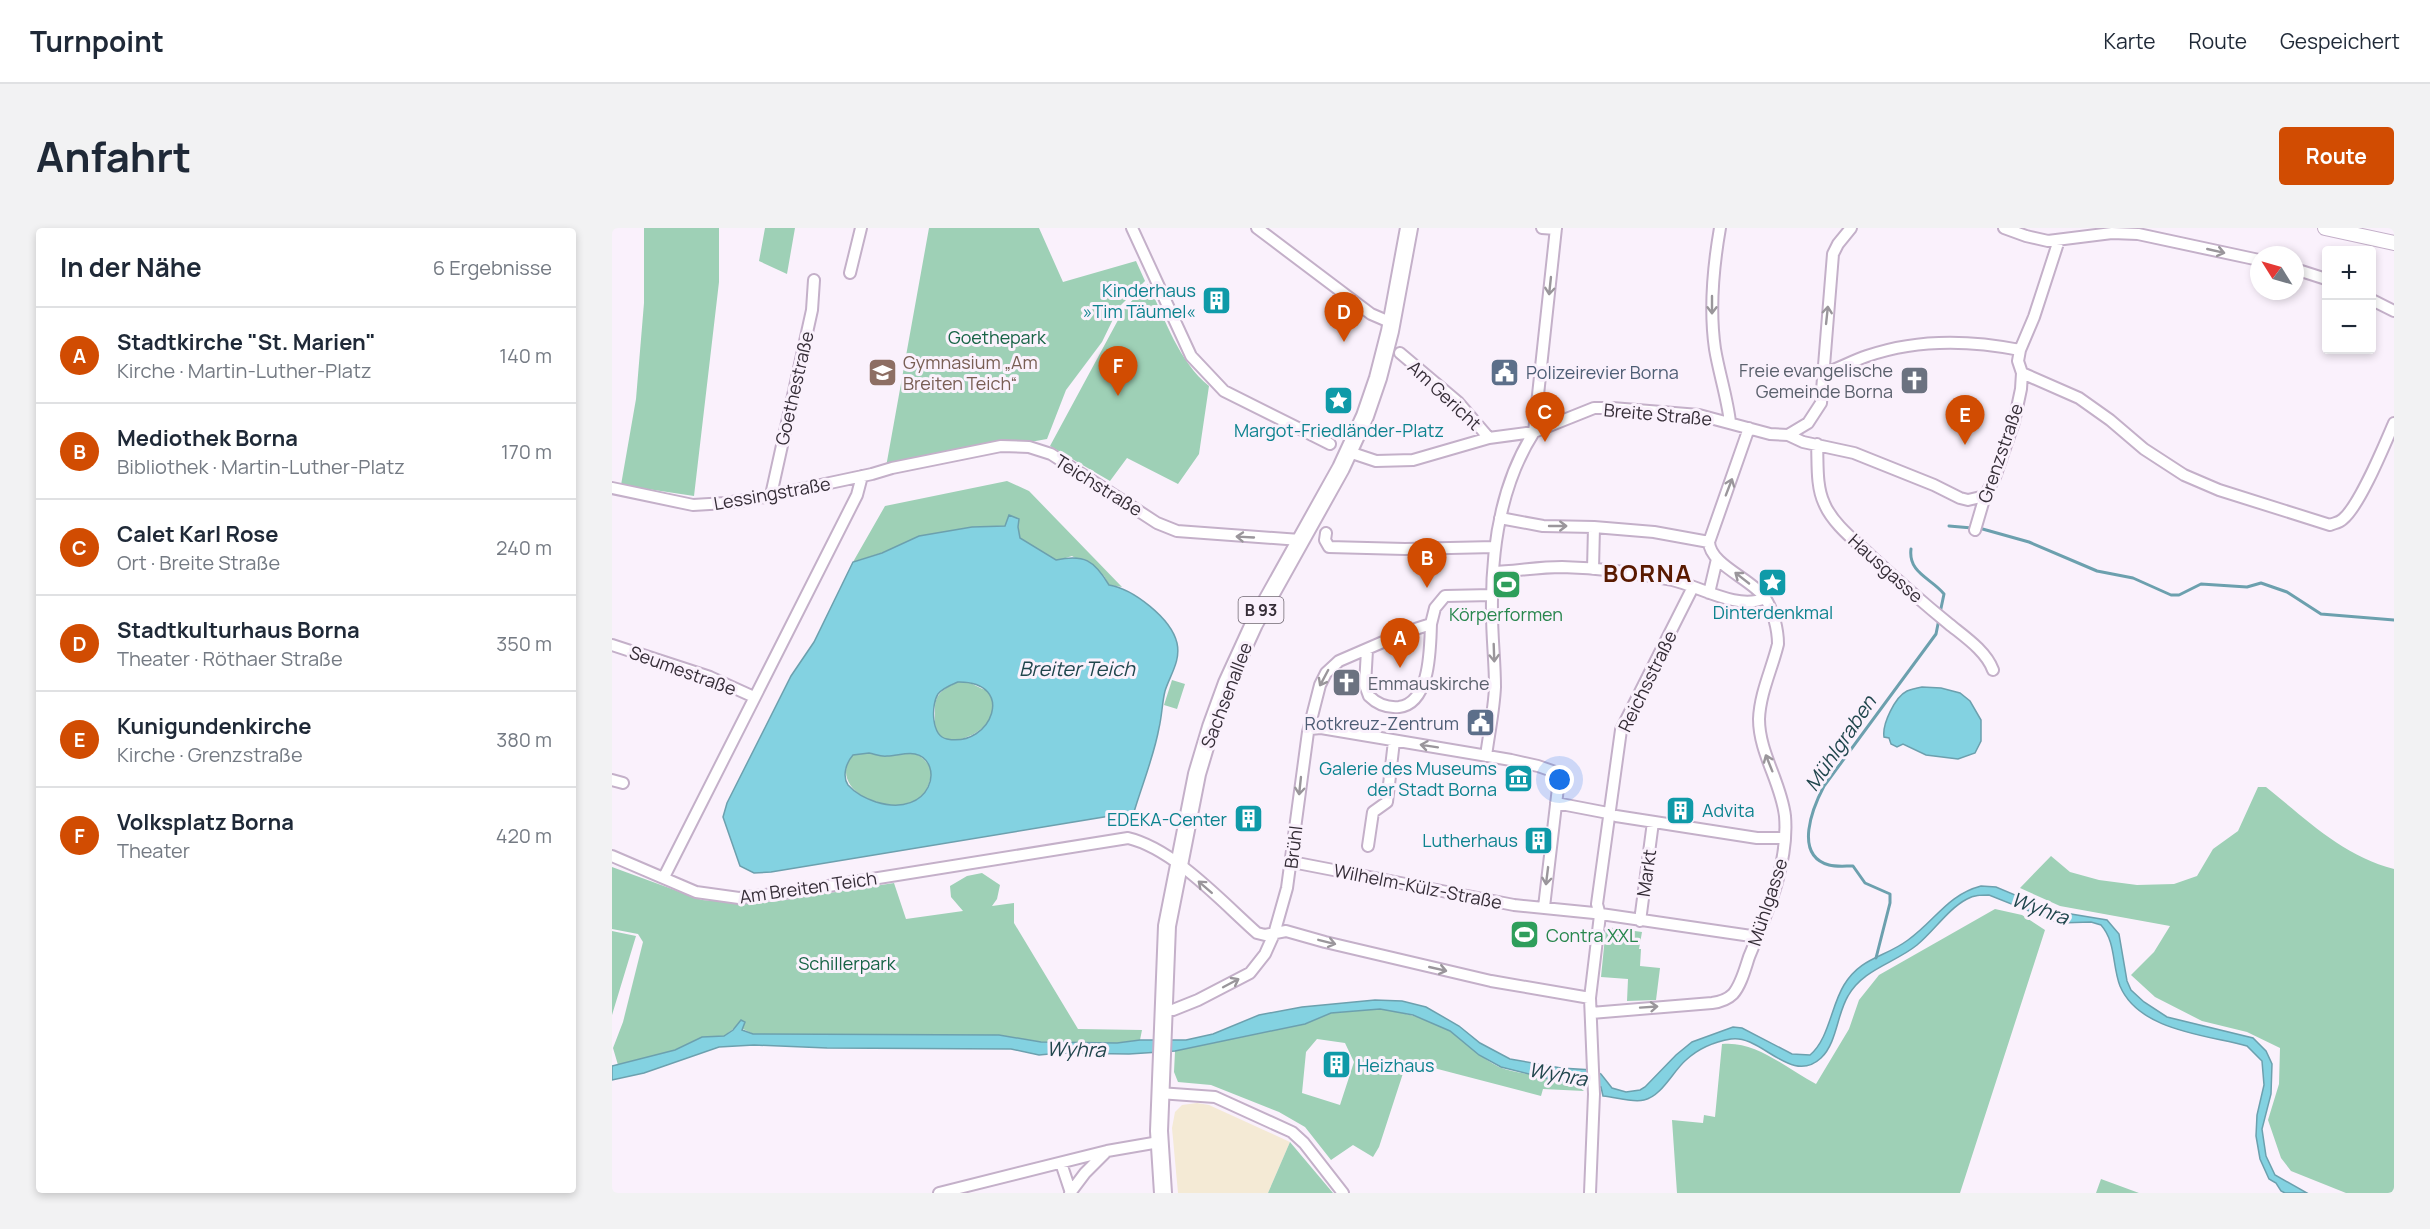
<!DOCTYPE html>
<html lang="de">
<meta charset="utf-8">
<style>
:root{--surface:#fff;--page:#f2f2f3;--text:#1f2937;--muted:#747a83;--line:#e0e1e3;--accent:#d14c02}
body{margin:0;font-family:Manrope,sans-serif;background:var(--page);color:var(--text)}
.controls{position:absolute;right:18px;top:18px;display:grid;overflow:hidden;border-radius:6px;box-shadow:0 3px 9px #0003}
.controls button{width:54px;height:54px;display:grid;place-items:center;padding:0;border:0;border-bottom:2px solid var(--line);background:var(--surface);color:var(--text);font:30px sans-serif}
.compass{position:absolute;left:1638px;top:18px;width:54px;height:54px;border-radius:50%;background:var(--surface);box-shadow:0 3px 9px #0003;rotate:307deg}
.you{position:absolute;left:948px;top:552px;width:21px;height:21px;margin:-15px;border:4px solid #fff;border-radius:50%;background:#1a73e8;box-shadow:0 0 0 9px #1a73e833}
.badge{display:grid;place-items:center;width:39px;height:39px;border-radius:50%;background:var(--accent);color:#fff;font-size:20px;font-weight:700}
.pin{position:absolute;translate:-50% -50px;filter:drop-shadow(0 2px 3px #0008)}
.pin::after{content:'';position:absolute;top:32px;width:21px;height:18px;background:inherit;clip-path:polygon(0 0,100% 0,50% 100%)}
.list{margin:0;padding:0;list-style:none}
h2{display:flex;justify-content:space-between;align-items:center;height:78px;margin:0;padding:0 24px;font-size:26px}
h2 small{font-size:20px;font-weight:400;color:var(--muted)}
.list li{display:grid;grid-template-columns:39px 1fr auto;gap:18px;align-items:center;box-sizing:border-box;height:96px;padding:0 24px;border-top:2px solid var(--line)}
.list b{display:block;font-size:22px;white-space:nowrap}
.list p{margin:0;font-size:20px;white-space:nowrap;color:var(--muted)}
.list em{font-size:20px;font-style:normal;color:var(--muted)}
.map{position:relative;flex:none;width:1782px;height:965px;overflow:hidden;border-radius:6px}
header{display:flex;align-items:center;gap:36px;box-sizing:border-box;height:84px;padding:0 30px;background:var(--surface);border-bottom:2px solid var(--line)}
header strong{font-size:28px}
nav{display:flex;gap:33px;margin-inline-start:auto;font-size:21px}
.intro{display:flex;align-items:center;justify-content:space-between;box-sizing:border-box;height:144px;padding:0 36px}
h1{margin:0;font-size:42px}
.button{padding:15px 27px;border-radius:6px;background:var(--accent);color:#fff;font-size:21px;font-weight:700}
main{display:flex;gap:36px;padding:0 36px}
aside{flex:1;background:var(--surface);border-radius:6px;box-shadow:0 3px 9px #0003}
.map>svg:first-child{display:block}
</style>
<header>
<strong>Turnpoint</strong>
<nav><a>Karte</a><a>Route</a><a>Gespeichert</a></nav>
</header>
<div class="intro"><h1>Anfahrt</h1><a class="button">Route</a></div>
<main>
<aside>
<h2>In der Nähe<small>6 Ergebnisse</small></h2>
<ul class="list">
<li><span class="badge">A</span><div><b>Stadtkirche &quot;St. Marien&quot;</b><p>Kirche · Martin-Luther-Platz</p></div><em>140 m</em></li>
<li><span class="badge">B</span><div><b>Mediothek Borna</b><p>Bibliothek · Martin-Luther-Platz</p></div><em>170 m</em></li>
<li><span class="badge">C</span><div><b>Calet Karl Rose</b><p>Ort · Breite Straße</p></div><em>240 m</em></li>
<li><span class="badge">D</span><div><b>Stadtkulturhaus Borna</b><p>Theater · Röthaer Straße</p></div><em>350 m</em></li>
<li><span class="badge">E</span><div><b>Kunigundenkirche</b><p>Kirche · Grenzstraße</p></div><em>380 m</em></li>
<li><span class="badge">F</span><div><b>Volksplatz Borna</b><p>Theater</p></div><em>420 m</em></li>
</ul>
</aside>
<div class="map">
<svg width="1782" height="965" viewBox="0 0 1782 965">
<rect width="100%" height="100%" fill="#faf1fc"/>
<path fill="#f4ead5" d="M585,875l12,2 81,37 -22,51h-90l-6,-65 3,-16 7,-7z"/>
<path fill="#9ed0b6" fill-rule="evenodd" d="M32,0h75v54l-25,214 -73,-11 15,-86 8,-96z
M153,0h30l-8,46 -28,-13z
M317,0h110l24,54 73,-21 9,20 -26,26 -17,35 -36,48 -19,49 -161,28z
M536,56c17,35 31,78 61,102l-10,68 -21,30 -51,-26 -17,23 -60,-35 74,-137z
M395,253l22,10 93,96 -13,-2 -5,-9 -32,-20 -16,5 -36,-23 -2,-11 -9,-12 -3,11 -34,1 -25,5 -94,30 32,-56z
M560,452l13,4 -8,25 -13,-4z
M346,454h10l21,10c21,32 -36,60 -50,43 -5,-6 -4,-16 -4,-23 -1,-18 8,-23 23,-30z
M257,525c6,1 13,4 18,3 9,0 20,-4 28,-2 8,2 17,13 16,20 -6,61 -113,22 -78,-19z
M1646,559h8c40,32 77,69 128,82v324h-48l-55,-22 -10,-13 -13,-38 11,-36 1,-36 -33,-16 -45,-11 -47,-24 -24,-22 23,-23 16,-26 -110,-20 -40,-18 31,-32 19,16 29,8 38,5 37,-1 23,-8 16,-27 25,-18z
M0,639l90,33 26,2h43l123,-19 12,36 57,-8 -12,-14 -1,-11 17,-10 15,-3 18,12 -3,14 -5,7 22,-3v20l64,106 64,1 -2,10 -23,3 -76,-1 -42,-7 -246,-1 -16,-8 -13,10 -22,1 -27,13 -57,15 -5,-17 10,-26 20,-80 -5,-8 -26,-5z
M1383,681l27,6 23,15 -85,263h-283l-5,-73 31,3 1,-8 11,2 7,-73c34,-4 65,25 94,40l33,-55 10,-29 20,-25z
M994,699l36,5 -3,17h2l-1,17 20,2 -4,32 -29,1 1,-22 -27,-2z
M0,703l24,5 -24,79z
M768,781c24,4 50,9 71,22 17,11 29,27 48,36 26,11 63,5 85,24l-41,-2 -2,7 -134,-35 -28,86 -6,10 -20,-12 -22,15 -26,-33 -26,-15 -68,-27 -33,-3 -4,-10 1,-21 130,-27 26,-11zM705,811l28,4 9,19 -14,43 -38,-12 4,-41z
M678,914l43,51h-65z
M1489,951l38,14h-43z"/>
<path fill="#83d2e1" stroke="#6ca0ae" stroke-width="1.5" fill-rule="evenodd" d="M397,287l10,4 -1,8 2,11 36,22c28,-6 38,0 53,25 24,4 62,33 68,58 4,18 -7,32 -12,48 -3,12 -3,25 -6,37 -5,28 -17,57 -25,84l-363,60 -17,1 -14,-7 -17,-49 4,-14 64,-127 23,-34 39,-80 29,-9 37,-17 53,-9 33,-1zM346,454c59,-1 34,66 -11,57 -16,-3 -16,-34 -9,-45 5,-6 13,-9 20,-12zM257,525c6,1 12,4 18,3 9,0 20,-4 28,-2 30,7 18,65 -39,48 -11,-4 -20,-8 -28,-17 -6,-9 -2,-22 5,-30z
M1310,459l19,1 19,5 10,8 11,19v21l-6,12 -17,6 -32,-4 -23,-11 -6,3 -6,-3 -2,-6 -5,-1c-2,-13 11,-40 23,-46 5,-2 10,-3 15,-4z
M1369,658l15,1 57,24 54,9 12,14 8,47 4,9 13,12 23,15 86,21 13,13 6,13 -1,30 -9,35 4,27 9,19 32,18h-22l-4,-2 -5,-8 -7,-4 -9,-20 -4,-23 1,-21 7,-30 -2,-24 -15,-15c-40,-11 -108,-15 -127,-60 -8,-21 -4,-44 -19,-61l-10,-3 -32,1 -70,-28c-8,0 -15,0 -22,4 -19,10 -33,32 -50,46 -22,18 -54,24 -69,51 -11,18 -11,47 -27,62 -30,28 -60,-24 -90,-19 -18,3 -32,9 -45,21 -13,11 -24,36 -42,40 -12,3 -28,-3 -41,-4l-2,-9 -23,-1 -77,-19 -22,-12 -29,-24 -37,-16 -33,-6 -49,4 -26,11 -130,27 -46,3 -69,-1 -21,2 -28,-6 -184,-1 -73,-3 -35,2 -75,26 -32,7v-14l63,-16 27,-13 22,-1 9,-6 8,-10 4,2 -3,8 11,4 246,1 42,7 76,1 23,-3h46l27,-6 46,-19 43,-8 73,-7 27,1 24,6 33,19 21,17 30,16 51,9 32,2 8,4 11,14 14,4 14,-2 5,-3 31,-32 16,-13 41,-15 9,1 50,26 18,1c19,-16 21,-49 34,-70 17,-28 40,-27 64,-45 27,-19 39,-45 73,-54z"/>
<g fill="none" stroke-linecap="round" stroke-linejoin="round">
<path stroke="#6ca0ae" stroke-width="3" d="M1337,298l23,2
M1367,300l50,14 68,29 36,7 38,17h8l22,-11 46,3 14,-4 26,9 34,22 73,6
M1299,321c-3,24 20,29 33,45l-4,19
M1264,730l14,-55v-9l-25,-11 -12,-17c-8,0 -17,1 -24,-1 -36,-10 -16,-58 -5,-79l112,-152 3,-15"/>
<defs>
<path id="street" d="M520,0l59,128 33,35 106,53
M645,0l114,86 21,9
M930,0l14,1
M1108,0c-7,40 -11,80 -5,121 4,24 12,48 15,73
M1392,0l22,8 22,5 64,-8 26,1 121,26
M1683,41l31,10
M238,45l11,-45
M1760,72l22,11
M788,125l58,49 31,36
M1410,145l57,25 31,22 34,29 40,26 35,15 111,35c4,-2 9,-2 13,-6 17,-14 41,-73 51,-96
M1211,146c15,-5 29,-13 44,-18 49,-17 103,-16 153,-6
M1176,207l20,-12 13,-20 12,-149 5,-10 13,-16
M1205,216c1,19 -1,42 7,59 8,20 30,37 46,52 26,24 52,47 79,69 16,13 37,27 44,46
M737,224l27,9 37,-1 76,-22 45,-6 60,-24h18l87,7 71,19 18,1 15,7 51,11 80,32 26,13 8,2 17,-4
M0,260l81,17 33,-2 38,-6 108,-23 20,-6 109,-22 28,1 22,7 106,69 20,8 123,9
M159,267l41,-185 2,-30
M888,290l43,8 51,1 60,5 55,10
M1363,302l10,-34 10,-19 19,-55 7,-33 1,-16 -4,-12 2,-11 14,-33 25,-77
M714,305l-1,7 4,7 76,2 90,-2
M981,341l1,-42
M881,344c23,-1 46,-5 69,-5 37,1 75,6 110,13 27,6 66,31 93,18
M1097,365l8,-34
M0,417l98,32 44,20
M755,422l-2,35 4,11c8,8 19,12 30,11 32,-4 31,-60 32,-83
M698,501l11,-1 190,32 27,6 20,7 1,6 -15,128
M874,528c3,-23 8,-46 9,-69 0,-25 -3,-49 -3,-74 -1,-62 8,-128 42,-181l22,-204
M0,552l11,3
M944,575l52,10
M1004,588l141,22h28
M756,618l5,-34 14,-10 7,-61
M0,628l84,36 43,6 52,-6 337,-54c46,11 93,63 129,95l8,2 21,-4 39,11 166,39 99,17
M680,634l222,43 80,8 164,24
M52,649l193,-382 5,-19
M1028,693l13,-99
M551,782h10l25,-10 52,-27 15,-19 9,-20 13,-46 21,-156 12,-47 6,-12 13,-12 67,-29 25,-8 4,-16 10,-12 47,-1
M979,785l121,-10c8,-1 15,-3 21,-9 8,-9 12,-25 16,-37 18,-44 40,-93 36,-141 -4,-34 -26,-63 -26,-97 1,-26 13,-50 19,-75 0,-15 -5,-34 -13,-46 -13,-19 -55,-33 -56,-56l40,-114
M547,865l56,4 77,35 12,11 39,50
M449,935l9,27
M327,965l168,-42 52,-9
M458,965l15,-20 20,-20
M978,965l4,-99 -4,-96 10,-83 -3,-11 24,-174 72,-143"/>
<path id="secondary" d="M1713,0l69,15"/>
<path id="primary" d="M551,965l-4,-62 8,-205 30,-152 14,-47 16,-44 27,-59 87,-156 24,-52 13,-38 12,-47 19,-103"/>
</defs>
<use href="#street" stroke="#c4b0c9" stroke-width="14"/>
<use href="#secondary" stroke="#c4b0c9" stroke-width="16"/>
<use href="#primary" stroke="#c4b0c9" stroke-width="20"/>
<use href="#street" stroke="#fff" stroke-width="10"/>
<use href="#secondary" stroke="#fff" stroke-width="14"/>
<use href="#primary" stroke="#fff" stroke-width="16"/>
</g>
<defs><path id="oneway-shaft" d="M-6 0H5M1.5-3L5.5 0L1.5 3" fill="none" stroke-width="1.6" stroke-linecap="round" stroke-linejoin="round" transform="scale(1.5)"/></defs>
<g stroke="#9a969b">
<use href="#oneway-shaft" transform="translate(1604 23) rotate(13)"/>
<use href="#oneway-shaft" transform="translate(938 58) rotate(96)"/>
<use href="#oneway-shaft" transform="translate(1100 77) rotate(90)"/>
<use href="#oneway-shaft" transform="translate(1215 87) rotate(-84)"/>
<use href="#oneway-shaft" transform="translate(1117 259) rotate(-69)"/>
<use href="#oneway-shaft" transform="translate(946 298)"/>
<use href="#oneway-shaft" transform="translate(633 309) rotate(-177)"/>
<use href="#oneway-shaft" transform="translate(1130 350) rotate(-142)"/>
<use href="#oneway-shaft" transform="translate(882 425) rotate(88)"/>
<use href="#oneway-shaft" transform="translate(712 450) rotate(118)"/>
<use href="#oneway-shaft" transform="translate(817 518) rotate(-171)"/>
<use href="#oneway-shaft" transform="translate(1157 535) rotate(-112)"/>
<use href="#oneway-shaft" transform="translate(688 558) rotate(96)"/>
<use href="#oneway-shaft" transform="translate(935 648) rotate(97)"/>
<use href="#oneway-shaft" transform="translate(593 659) rotate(-139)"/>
<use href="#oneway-shaft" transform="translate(715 714) rotate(14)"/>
<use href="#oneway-shaft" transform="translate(826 741) rotate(13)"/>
<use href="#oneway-shaft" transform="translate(619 755) rotate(-28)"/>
<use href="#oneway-shaft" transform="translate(1037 779) rotate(-4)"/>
</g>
<defs>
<symbol id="building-square" viewBox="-11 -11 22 22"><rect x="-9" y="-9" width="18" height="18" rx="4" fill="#0f9aa8" stroke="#faf1fc"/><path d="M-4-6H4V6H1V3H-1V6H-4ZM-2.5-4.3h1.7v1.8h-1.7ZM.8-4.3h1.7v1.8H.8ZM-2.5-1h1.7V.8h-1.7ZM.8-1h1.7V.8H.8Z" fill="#fff"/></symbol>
<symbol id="school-square" viewBox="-11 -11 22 22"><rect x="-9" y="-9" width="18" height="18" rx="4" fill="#8d6e63" stroke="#faf1fc"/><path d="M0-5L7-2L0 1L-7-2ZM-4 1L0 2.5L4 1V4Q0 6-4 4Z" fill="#fff"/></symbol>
<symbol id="civic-square" viewBox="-11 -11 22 22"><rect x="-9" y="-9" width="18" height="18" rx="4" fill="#5c6f8a" stroke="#faf1fc"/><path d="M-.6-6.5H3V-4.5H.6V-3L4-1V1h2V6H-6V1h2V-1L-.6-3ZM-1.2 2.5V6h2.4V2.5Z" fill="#fff"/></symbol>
<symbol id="church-square" viewBox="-11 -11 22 22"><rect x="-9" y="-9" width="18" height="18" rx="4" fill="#6b7280" stroke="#faf1fc"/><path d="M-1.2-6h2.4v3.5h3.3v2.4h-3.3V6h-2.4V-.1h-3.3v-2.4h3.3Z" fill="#fff"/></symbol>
<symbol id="sight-square" viewBox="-11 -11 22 22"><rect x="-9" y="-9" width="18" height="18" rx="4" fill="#0f9aa8" stroke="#faf1fc"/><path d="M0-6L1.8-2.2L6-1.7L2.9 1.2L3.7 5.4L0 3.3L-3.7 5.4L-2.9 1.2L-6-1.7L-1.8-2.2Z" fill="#fff"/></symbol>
<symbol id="stadium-square" viewBox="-11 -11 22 22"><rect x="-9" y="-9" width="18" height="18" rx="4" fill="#2e9e5b" stroke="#faf1fc"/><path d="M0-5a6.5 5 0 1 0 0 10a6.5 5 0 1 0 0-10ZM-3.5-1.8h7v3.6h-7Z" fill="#fff"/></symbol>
<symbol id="museum-square" viewBox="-11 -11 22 22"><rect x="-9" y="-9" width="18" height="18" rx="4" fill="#0f9aa8" stroke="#faf1fc"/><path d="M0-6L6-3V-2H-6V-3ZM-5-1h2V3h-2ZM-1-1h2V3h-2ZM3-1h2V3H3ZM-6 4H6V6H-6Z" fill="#fff"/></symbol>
</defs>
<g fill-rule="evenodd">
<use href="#building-square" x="588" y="56" width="33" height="33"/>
<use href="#school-square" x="254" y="128" width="33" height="33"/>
<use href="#civic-square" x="876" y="128" width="33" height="33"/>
<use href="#church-square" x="1286" y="136" width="33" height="33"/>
<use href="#sight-square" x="710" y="156" width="33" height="33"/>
<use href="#sight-square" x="1144" y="338" width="33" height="33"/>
<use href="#stadium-square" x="878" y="340" width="33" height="33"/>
<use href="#church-square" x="718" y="438" width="33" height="33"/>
<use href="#civic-square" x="852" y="478" width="33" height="33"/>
<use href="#museum-square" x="890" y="534" width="33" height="33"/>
<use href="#building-square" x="1052" y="566" width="33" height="33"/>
<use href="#building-square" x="620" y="574" width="33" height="33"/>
<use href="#building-square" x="910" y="596" width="33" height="33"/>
<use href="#stadium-square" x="896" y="690" width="33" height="33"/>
<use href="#building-square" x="708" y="820" width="33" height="33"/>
</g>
<g text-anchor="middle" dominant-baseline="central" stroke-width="6" stroke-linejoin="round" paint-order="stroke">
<rect fill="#faf1fc" stroke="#706872" stroke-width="1.5" x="626.5" y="369" width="45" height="26" rx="4.5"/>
<g font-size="16" font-weight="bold" fill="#352d37">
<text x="649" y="382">B 93</text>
</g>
<g font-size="18" fill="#0d838f" stroke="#faf1fc" text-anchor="end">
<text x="584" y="62">Kinderhaus<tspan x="584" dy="21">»Tim Täumel«</tspan></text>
<text x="727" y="202" text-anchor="middle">Margot-Friedländer-Platz</text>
<text x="1161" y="384" text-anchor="middle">Dinterdenkmal</text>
<text x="885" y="540">Galerie des Museums<tspan x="885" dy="21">der Stadt Borna</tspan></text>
<text x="1090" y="582" text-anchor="start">Advita</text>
<text x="615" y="591">EDEKA-Center</text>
<text x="906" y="612">Lutherhaus</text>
<text x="745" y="837" text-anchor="start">Heizhaus</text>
</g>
<g font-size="18" fill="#166345" stroke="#faf1fc">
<text x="385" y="109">Goethepark</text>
<text x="235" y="735">Schillerpark</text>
</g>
<g font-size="18" fill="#785e54" stroke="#faf1fc" text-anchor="start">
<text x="291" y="134">Gymnasium „Am<tspan x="291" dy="21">Breiten Teich“</tspan></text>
</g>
<g font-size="18" fill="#5b616d" stroke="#faf1fc" text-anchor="end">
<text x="1281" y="142">Freie evangelische<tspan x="1281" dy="21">Gemeinde Borna</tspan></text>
<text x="756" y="455" text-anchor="start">Emmauskirche</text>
</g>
<g font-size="18" fill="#4e5e75" stroke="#faf1fc" text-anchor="start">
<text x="914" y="144">Polizeirevier Borna</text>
<text x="847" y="495" text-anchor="end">Rotkreuz-Zentrum</text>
</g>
<g font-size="18" fill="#352d37" stroke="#faf1fc">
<text transform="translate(182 160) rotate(-77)">Goethestraße</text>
<text transform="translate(833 167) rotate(43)">Am Gericht</text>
<text transform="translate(1046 186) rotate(5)">Breite Straße</text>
<text transform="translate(1388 225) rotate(-71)">Grenzstraße</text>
<text transform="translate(487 257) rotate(32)">Teichstraße</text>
<text transform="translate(160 265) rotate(-10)">Lessingstraße</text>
<text transform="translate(1274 340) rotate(42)">Hausgasse</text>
<text transform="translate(71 442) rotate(20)">Seumestraße</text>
<text transform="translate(1035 453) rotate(-64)">Reichsstraße</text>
<text transform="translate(614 467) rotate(-69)">Sachsenallee</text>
<text transform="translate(681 619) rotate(-83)">Brühl</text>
<text transform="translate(1034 645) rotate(-82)">Markt</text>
<text transform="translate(806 658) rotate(11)">Wilhelm-Külz-Straße</text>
<text transform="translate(196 659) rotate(-8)">Am Breiten Teich</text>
<text transform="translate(1155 674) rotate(-72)">Mühlgasse</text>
</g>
<g font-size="18" fill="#27864d" stroke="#faf1fc">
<text x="894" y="386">Körperformen</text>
<text x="934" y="707" text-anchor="start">Contra XXL</text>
</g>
<g font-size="20" font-style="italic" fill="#20464d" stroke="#faf1fc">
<text x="465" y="440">Breiter Teich</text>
<text transform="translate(1228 515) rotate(-56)">Mühlgraben</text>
<text transform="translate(1428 680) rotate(20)">Wyhra</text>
<text transform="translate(464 821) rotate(1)">Wyhra</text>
<text transform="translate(946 846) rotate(10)">Wyhra</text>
</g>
<g font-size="24" font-weight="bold" letter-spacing="1.5" fill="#591a00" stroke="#faf1fc">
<text x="1036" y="344">BORNA</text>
</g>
</g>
</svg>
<div class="controls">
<button>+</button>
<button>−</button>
</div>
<svg class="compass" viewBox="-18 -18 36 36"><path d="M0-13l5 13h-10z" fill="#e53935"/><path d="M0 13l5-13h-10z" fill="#747a83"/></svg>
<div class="you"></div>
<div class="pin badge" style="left:788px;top:440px">A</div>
<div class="pin badge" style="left:815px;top:360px">B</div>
<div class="pin badge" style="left:933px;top:214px">C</div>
<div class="pin badge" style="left:732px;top:114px">D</div>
<div class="pin badge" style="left:1353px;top:217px">E</div>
<div class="pin badge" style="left:506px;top:168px">F</div>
</div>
</main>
